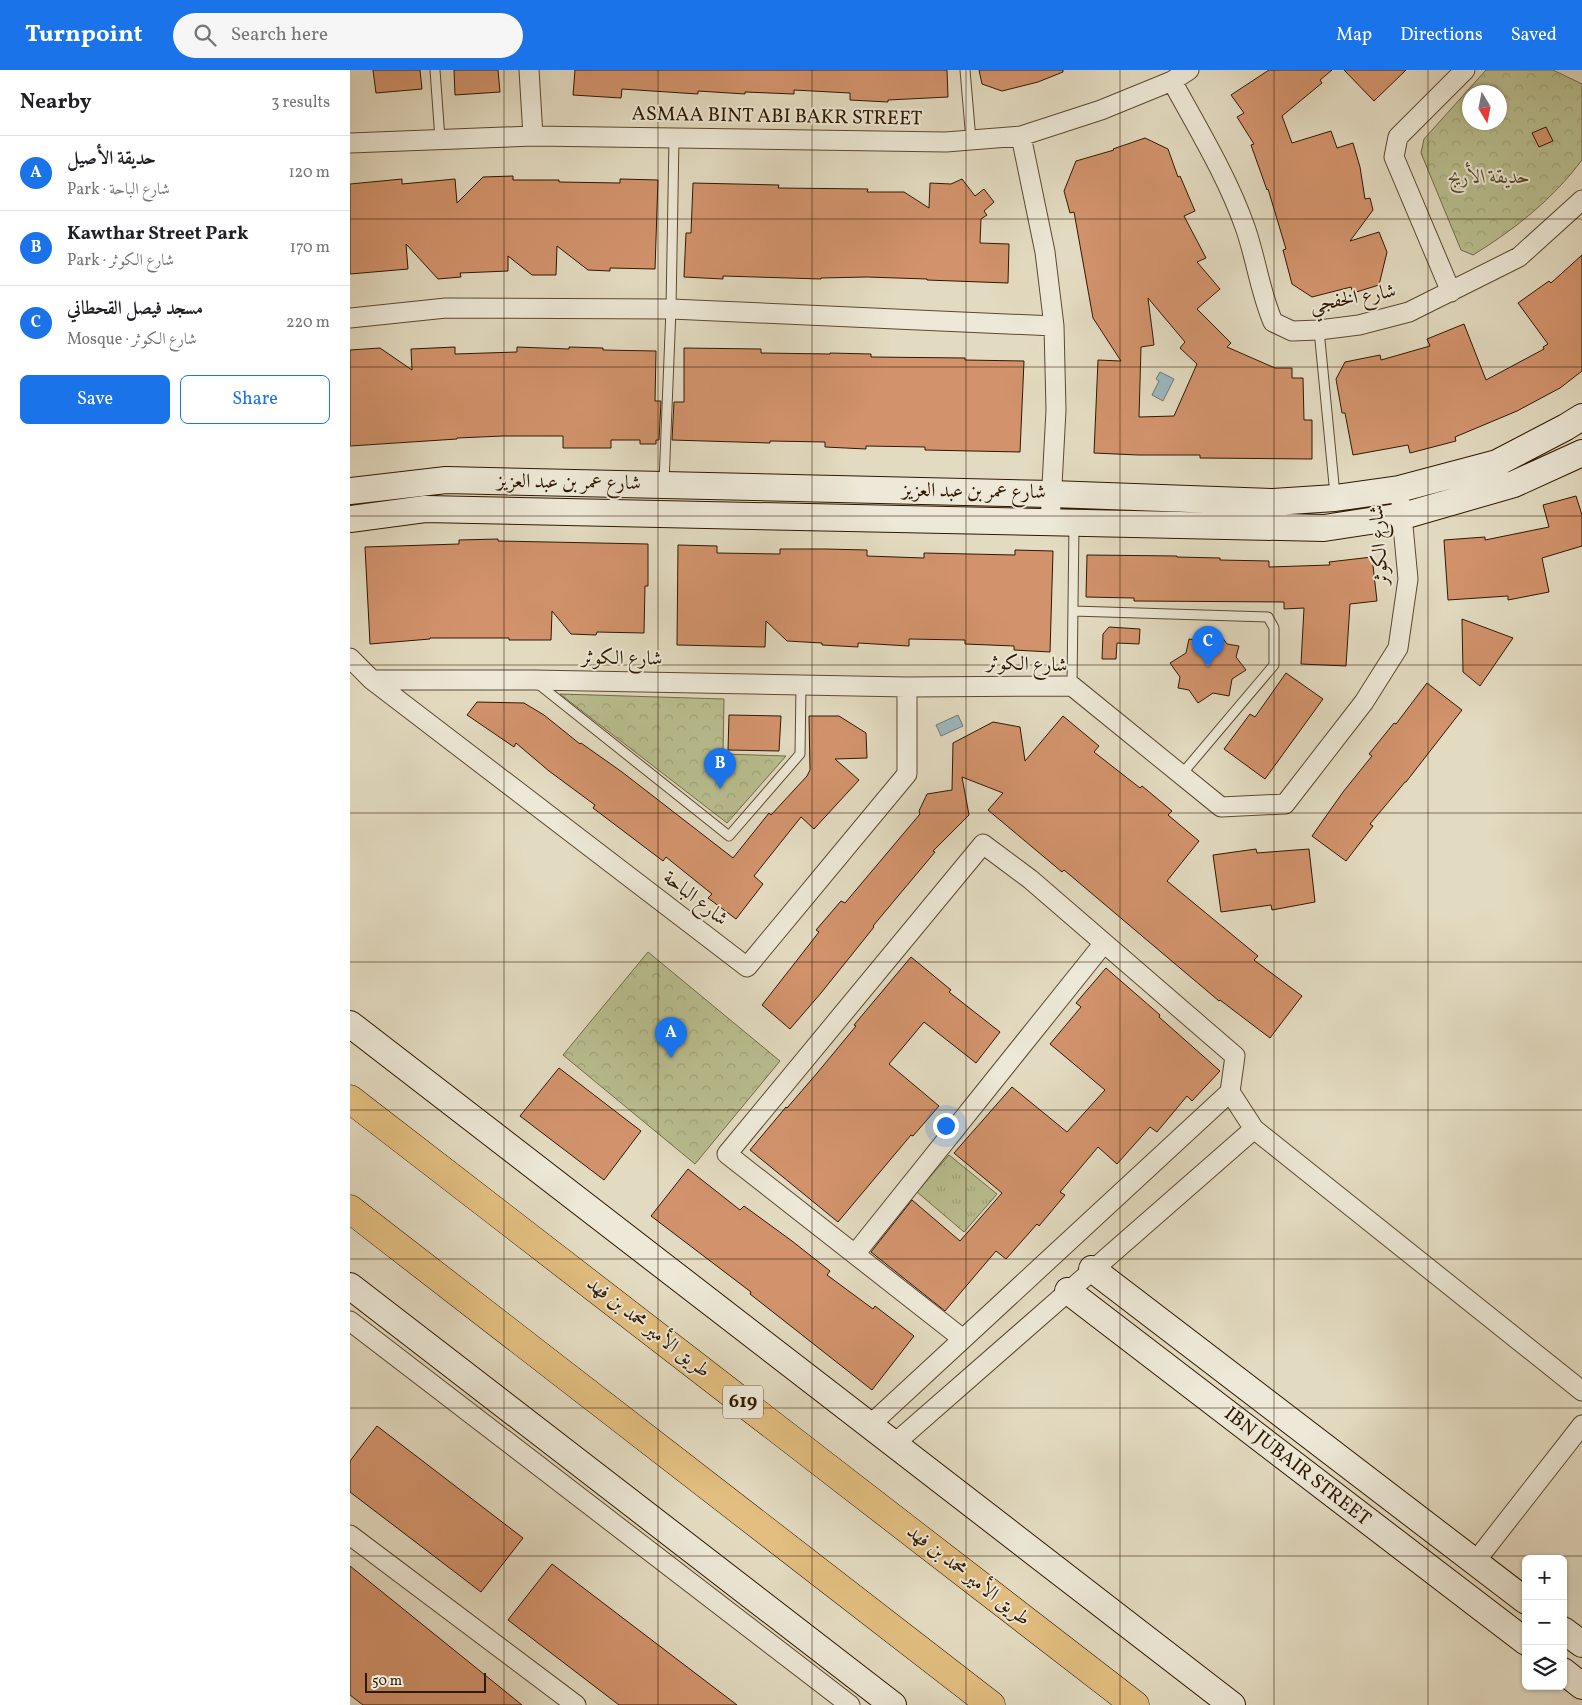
<!DOCTYPE html>
<meta charset="utf-8">
<style>
:root{--surface:#fff;--page:#f6f6f6;--text:#202124;--muted:#757577;--line:#e0e0e0;--accent:#1a73e8}
body{margin:0;font-family:Vollkorn,Amiri,serif;background:var(--page);color:var(--text)}
.controls{position:absolute;right:15px;bottom:15px;display:grid;overflow:hidden;border-radius:8px;box-shadow:0 1px 4px #0004}
.controls button{width:45px;height:45px;display:grid;place-items:center;padding:0;border:0;border-bottom:1px solid var(--line);background:var(--surface);color:var(--text);font:25px sans-serif}
.compass{position:absolute;left:1112px;top:15px;width:45px;height:45px;border-radius:50%;background:var(--surface);box-shadow:0 1px 4px #0004;rotate:170deg}
.scale{position:absolute;left:15px;bottom:12px;width:121px;box-sizing:border-box;padding-left:5px;border:2px solid #2f1800;border-top:0;font-size:14px;line-height:18px;white-space:nowrap;color:#2f1800;-webkit-text-stroke:4px #ede8d7;paint-order:stroke}
.you{position:absolute;left:595px;top:1055px;width:18px;height:18px;margin:-12px;border:4px solid #fff;border-radius:50%;background:#1a73e8;box-shadow:0 0 0 8px #1a73e833}
.badge{display:grid;place-items:center;width:32px;height:32px;border-radius:50%;background:var(--accent);color:#fff;font-size:16px;font-weight:700}
.pin{position:absolute;translate:-50% -41px;filter:drop-shadow(0 1px 2px #0008)}
.pin::after{content:'';position:absolute;top:26px;width:18px;height:15px;background:inherit;clip-path:polygon(0 0,100% 0,50% 100%)}
.list{margin:0;padding:0;list-style:none}
h2{display:flex;justify-content:space-between;align-items:center;height:65px;margin:0;padding:0 20px;font-size:21px}
h2 small{font-size:16px;font-weight:400;color:var(--muted)}
.list li{display:grid;grid-template-columns:32px 1fr auto;gap:15px;align-items:center;box-sizing:border-box;height:75px;padding:0 20px;border-top:1px solid var(--line)}
.list b{display:block;font-size:19px;white-space:nowrap}
.list p{margin:0;font-size:16px;white-space:nowrap;color:var(--muted)}
.list em{font-size:16px;font-style:normal;color:var(--muted)}
.actions{display:flex;gap:10px;padding:15px 20px}
.actions a{flex:1;padding:11px 0;border:1px solid var(--accent);border-radius:8px;text-align:center;font-size:18px;color:var(--accent)}
.actions .main{background:var(--accent);color:#fff}
.icon{flex:none;width:28px;height:28px;fill:none;stroke:currentColor;stroke-width:2;stroke-linecap:round;stroke-linejoin:round}
.map{position:relative;flex:none;width:1232px;height:1635px;overflow:hidden}
header{display:flex;align-items:center;gap:30px;box-sizing:border-box;height:70px;padding:0 25px;background:var(--accent);color:#fff}
header strong{font-size:24px}
nav{display:flex;gap:28px;margin-inline-start:auto;font-size:18px}
.search{width:350px;height:45px;background:var(--page);display:flex;align-items:center;gap:12px;box-sizing:border-box;padding:0 18px;border-radius:28px;color:var(--muted);font-size:19px}
main{display:flex}
aside{flex:1;background:var(--surface)}
.map>svg:first-child{display:block}
</style>
<header>
<strong>Turnpoint</strong>
<div class="search"><svg class="icon" aria-label="search" viewBox="0 0 24 24"><circle cx="10" cy="10" r="6"/><path d="M15 15l6 6"/></svg>Search here</div>
<nav><a>Map</a><a>Directions</a><a>Saved</a></nav>
</header>
<main>
<aside>
<h2>Nearby<small>3 results</small></h2>
<ul class="list">
<li><span class="badge">A</span><div><b>حديقة الأصيل</b><p>Park · شارع الباحة</p></div><em>120 m</em></li>
<li><span class="badge">B</span><div><b>Kawthar Street Park</b><p>Park · شارع الكوثر</p></div><em>170 m</em></li>
<li><span class="badge">C</span><div><b>مسجد فيصل القحطاني</b><p>Mosque · شارع الكوثر</p></div><em>220 m</em></li>
</ul>
<div class="actions"><a class="main">Save</a><a>Share</a></div>
</aside>
<div class="map">
<svg width="1232" height="1635" viewBox="0 0 1232 1635">
<defs>
<pattern id="grass-tufts" width="24" height="20" patternUnits="userSpaceOnUse" patternTransform="scale(1.25)"><rect width="24" height="20" fill="#b9be8f"/><path d="M3 7l-1-3M5 7V3M7 7l1-3M15 17l-1-3M17 17v-4M19 17l1-3" fill="none" stroke="#9fa37a"/></pattern>
<pattern id="forest-crowns" width="20" height="18" patternUnits="userSpaceOnUse" patternTransform="scale(1.25)"><rect width="20" height="18" fill="#b9be8f"/><path d="M2 6a3 3 0 1 1 6 0M12 15a3 3 0 1 1 6 0" fill="none" stroke="#9fa37a"/></pattern>
</defs>
<rect width="100%" height="100%" fill="#e3dbc1"/>
<filter id="stains"><feTurbulence type="fractalNoise" baseFrequency=".004" numOctaves="4"/><feColorMatrix values="0 0 0 0 .2 0 0 0 0 .09 0 0 0 0 .02 0 0 0 .5 -.17"/></filter>
<radialGradient id="worn" r=".72"><stop offset=".6" stop-color="#630" stop-opacity="0"/><stop offset="1" stop-color="#630" stop-opacity=".3"/></radialGradient>
<path fill="url(#grass-tufts)" stroke="#746b48" d="M599,1085l48,39 -33,38 -47,-40z"/>
<path fill="url(#forest-crowns)" stroke="#746b48" fill-rule="evenodd" d="M1136,0h67l29,14v76c-29,39 -68,70 -109,95l-12,-5 -40,-97 3,-14zM1120,22h30v30h-30z
M210,624l164,5 -1,55 63,2 -59,67z
M298,882l132,109 -85,103 -132,-109z"/>
<path fill="#9cb8bf" stroke="#707873" d="M810,302l14,7 -11,22 -11,-6 7,-14 -3,-2z
M608,645l5,11 -22,10 -5,-11z"/>
<path fill="#d2936c" stroke="#2f1800" fill-rule="evenodd" d="M23,0h47l2,19 -46,4z
M104,0h44l2,22 -45,3z
M225,0h372l1,27 -60,3v2l-38,-2v-7l-56,-3v4l-49,-2v2l-47,-3v3l-76,-5 -1,9 -48,-3z
M629,0h84v2l-25,10 -36,9 -20,-7z
M919,0h63l-12,10 2,3 -40,33 10,27 39,-12 6,17 16,-5 7,24 5,32 5,-1 3,12 -23,31 29,-9 8,20 -8,33 -26,8 -2,-6 -39,10 -20,-13 -9,-34 3,-1 -18,-60 -1,1 -16,-45 3,-1 -17,-27 7,-4 -13,-18z
M994,0h62l-32,31z
M1196,57l7,14 -14,6 -7,-14z
M795,68l23,11 10,28 2,-1 15,35 -11,5 22,42 -9,4 23,27 -23,20 34,34 -4,4 48,21h17v10h11l1,42h8v39l-112,-1v-3h-62l-44,-2 4,-93 23,1 -28,-43 -19,-106 -4,1 -6,-22 12,-30 38,-11 -1,-1zM798,228l37,44 -5,6 17,16 -23,52 -35,1 2,-70 13,-2z
M163,106v4h46v2l61,1v-4l38,1 -3,89 -45,-1v3l-22,-1 -31,-24 -1,29h-24l-24,-19v15l-48,2 1,4 -23,2 -32,-35 2,25 -58,5v-90l52,-5v5l53,-5 2,24 26,-26z
M612,109l13,17 9,-7 10,13 -10,9 3,4 -6,4 -1,24 29,1 -1,39 -81,-3v-1l-60,-2 -46,1v1l-98,-3v3l-39,-2 2,-44h5l2,-50 86,2 -1,3 90,1 -1,3h37l25,16 1,-25 21,1z
M1232,185v116l-22,17 -43,23 -62,26 1,4 -46,12 -2,-8 -55,10 -8,-42h-3l-6,-34 9,-17 35,-7 1,5 49,-14 -3,-7 37,-15 22,56 58,-31 -1,-2 5,-3 -30,-41 31,-22 2,2z
M105,277v7l62,-2v-5l52,2v-2l34,1v2l53,1 -1,50h6l-2,39h-3v4h-16v-4h-29v8h-48v-12h-60l-46,2v1l-107,7v-96l30,-2 32,22 -1,-21z
M334,278l77,1v4l69,1v-1l41,1v3l94,1v2l59,1 -4,91 -95,-2v-3l-59,-1v3l-41,-2v-5l-55,-1v2l-98,-3 2,-38h10z
M1226,426l6,19v31l-40,12 7,34 -41,8v-4l-60,4 -4,-60 41,-3v3l64,-13 -6,-22z
M148,469v2l150,3v42h-3l-1,47 -47,-1 -1,3 -25,-1 -19,-23 -1,29h-42v-2h-79v1l-60,5 -5,-97 94,-3v-4z
M328,475l39,1v7l63,1v-5h46l41,1v6l57,2v-5l91,2v-5l38,1 -3,101 -36,-2v-4l-49,-2v-4l-56,-1v7l-51,-3v4l-36,-2v-2l-35,-2 -21,-20 -1,26 -88,-2z
M737,485l90,1v1l43,1v2l49,1v6l61,-2 -1,-3 43,-5 5,44 -27,3 -4,62 -45,-2 3,-56 -20,1v-7l-150,-1v-3l-48,-1z
M1112,549l51,19 -33,48 -17,-14z
M759,557l31,2 -1,15 -22,-1 -1,16h-14l1,-25z
M867,560l10,14 12,2 -3,11 10,13 -14,9 -3,17 -16,-3 -15,10 -9,-13 -11,-2 2,-11 -10,-14 16,-10 3,-14 13,2z
M936,603l37,26 -58,80 -41,-30 26,-35 5,3z
M1077,613l35,27 -56,72h-1l-35,42 3,2 -27,35 -34,-25 31,-44 29,-36 -3,-2 25,-31 2,1z
M127,632l47,1 20,12 36,29 1,-1 41,29 111,86 36,-45 2,2 36,-39 3,-6 -1,-54h30l27,17 1,25 -32,1 24,21 -45,49 -13,-12 -47,59 9,8 -27,35 -28,-21 4,-4 -46,-37 -3,4 -70,-53 2,-3 -46,-34 -33,-28 -2,4 -47,-32z
M379,645l52,1 -2,35 -51,-1z
M713,646l36,30 -5,6 46,36 2,-2 30,25 -4,4 31,26 -32,40 91,75 -4,4 48,36 -32,42 -50,-38 -1,1 -155,-131 -2,2 -74,-62 15,-17 -41,-16 7,38 -36,36 2,1 -62,74 1,1 -53,66 -31,36 -28,-24 57,-73 -3,-2 25,-29 4,2 75,-89 -1,-3 8,-17 25,-4 1,-47 40,-21 27,5 5,34z
M906,779l1,4 52,-4 6,53 -43,8 -1,-5 -50,7 -8,-57z
M561,887l40,33 -2,2 51,40 -24,31 -52,-41 -35,42 50,42 -26,30 -2,-1 -73,87 -88,-72 36,-43 1,1 31,-36 38,-46 -2,-1z
M756,898l54,47 -1,2 61,54 -28,30 -5,-5 -30,36 -7,-5 -33,37 -19,-17 -38,45 5,3 -26,31 -2,-2 -31,35 -10,-8 -51,60 -74,-59 41,-52 48,41 42,-48 -48,-40 58,-66 55,45 38,-42 -55,-46 31,-37 -5,-4z
M209,998l82,63 -37,49 -84,-64z
M338,1099l52,41 4,-4 48,35 38,30 -3,4 46,34 2,-3 39,30 -42,54 -122,-96 1,-2 -100,-76z
M27,1356l146,112 -42,54 -131,-100v-31z
M202,1494l185,141h-118l-111,-85z
M0,1496l130,105 42,34h-159l-13,-10z"/>
<g fill="none" stroke-linecap="round" stroke-linejoin="round">
<defs>
<path id="lane" d="M85,0l5,69
M615,0l6,70
M969,260l16,165
M314,412l7,-173 3,-171
M723,541l195,6 6,11v37l-93,110
M187,613l192,153 71,-82 1,-68
M722,616l2,-162"/>
<path id="street" d="M179,0l4,66
M822,11c26,48 55,95 73,146 11,31 15,65 28,95l19,9 27,-1 40,-5 50,-13 110,-55 63,-57
M671,66l24,116 9,74 2,84 -6,113
M0,73l183,-7 413,6 75,-6 80,-26 71,-29 17,-11
M1101,222l-57,-135 4,-20 67,-67
M0,248l96,-10 225,1 383,17
M0,588l22,22 375,287 160,-193v-87
M22,610h161l374,7 165,-1 149,121 64,-3 79,-102 34,-54 10,-69 -7,-74
M505,1184l249,-311
M0,1251l500,384
M613,1269l-236,-185 256,-310 47,35 205,177 -5,36 24,37 328,262
M520,1355l360,-333
M544,1374l360,-315
M0,1465l226,170
M1125,1492l107,-137"/>
<path id="secondary" d="M0,421l96,-11 606,14 221,8 62,-4 64,-9 98,-26 69,-36 16,-10
M0,449l75,-10 899,19 79,-12 111,-32 68,-31
M0,954l882,681
M742,1199l434,332
M0,1216l543,419
M718,1221l458,351
M1213,1560l19,14
M1213,1601l19,15"/>
<path id="highway" d="M0,1029l785,606
M0,1139l641,496"/>
</defs>
<use href="#lane" stroke="#5c4930" stroke-width="11"/>
<use href="#street" stroke="#5c4930" stroke-width="21"/>
<use href="#secondary" stroke="#2f1800" stroke-width="28"/>
<use href="#highway" stroke="#2f1800" stroke-width="29"/>
<use href="#lane" stroke="#ede8d7" stroke-width="9"/>
<use href="#street" stroke="#ede8d7" stroke-width="19"/>
<use href="#secondary" stroke="#ede8d7" stroke-width="26"/>
<use href="#highway" stroke="#e2be80" stroke-width="28"/>
</g>
<path fill="none" stroke="#2f1800" stroke-width="1" stroke-opacity="0.55" d="M154,0v1635M308,0v1635M462,0v1635M616,0v1635M770,0v1635M924,0v1635M1078,0v1635M0,149h1232M0,297h1232M0,446h1232M0,595h1232M0,743h1232M0,892h1232M0,1040h1232M0,1189h1232M0,1338h1232M0,1486h1232"/>
<g text-anchor="middle" dominant-baseline="central" stroke-width="4" stroke-linejoin="round" paint-order="stroke">
<rect fill="#ede8d7" stroke="#685640" stroke-width="1" x="373" y="1315.5" width="40" height="33" rx="4"/>
<g font-size="19" font-weight="bold" fill="#2f1800">
<text x="393" y="1332">619</text>
</g>
<g font-size="20" fill="#2f1800" stroke="#ede8d7">
<text transform="translate(427 47) rotate(1)">ASMAA BINT ABI BAKR STREET</text>
<text transform="translate(1003 229) rotate(-10)">شارع الخفجي</text>
<text transform="translate(219 413) rotate(1)">شارع عمر بن عبد العزيز</text>
<text transform="translate(624 422) rotate(1)">شارع عمر بن عبد العزيز</text>
<text transform="translate(1030 475) rotate(-94)">شارع الكوثر</text>
<text transform="translate(272 589) rotate(1)">شارع الكوثر</text>
<text transform="translate(677 595) rotate(2)">شارع الكوثر</text>
<text transform="translate(345 829) rotate(38)">شارع الباحة</text>
<text transform="translate(298 1258) rotate(38)">طريق الأمير محمد بن فهد</text>
<text transform="translate(947 1397) rotate(38)">IBN JUBAIR STREET</text>
<text transform="translate(618 1506) rotate(38)">طريق الأمير محمد بن فهد</text>
</g>
<g font-size="20" font-style="italic" fill="#584a2b" stroke="#ede8d7">
<text x="1139" y="108">حديقة الأريج</text>
</g>
</g>
<rect width="100%" height="100%" filter="url(#stains)"/>
<rect width="100%" height="100%" fill="url(#worn)"/>
</svg>
<div class="controls">
<button>+</button>
<button>−</button>
<button><svg class="icon" aria-label="layers" viewBox="0 0 24 24"><path d="M12 4l9 5-9 5-9-5zM3 14l9 5 9-5"/></svg></button>
</div>
<svg class="compass" viewBox="-18 -18 36 36"><path d="M0-13l5 13h-10z" fill="#e53935"/><path d="M0 13l5-13h-10z" fill="#757577"/></svg>
<div class="scale">50 m</div>
<div class="you"></div>
<div class="pin badge" style="left:321px;top:988px">A</div>
<div class="pin badge" style="left:370px;top:719px">B</div>
<div class="pin badge" style="left:858px;top:597px">C</div>
</div>
</main>
